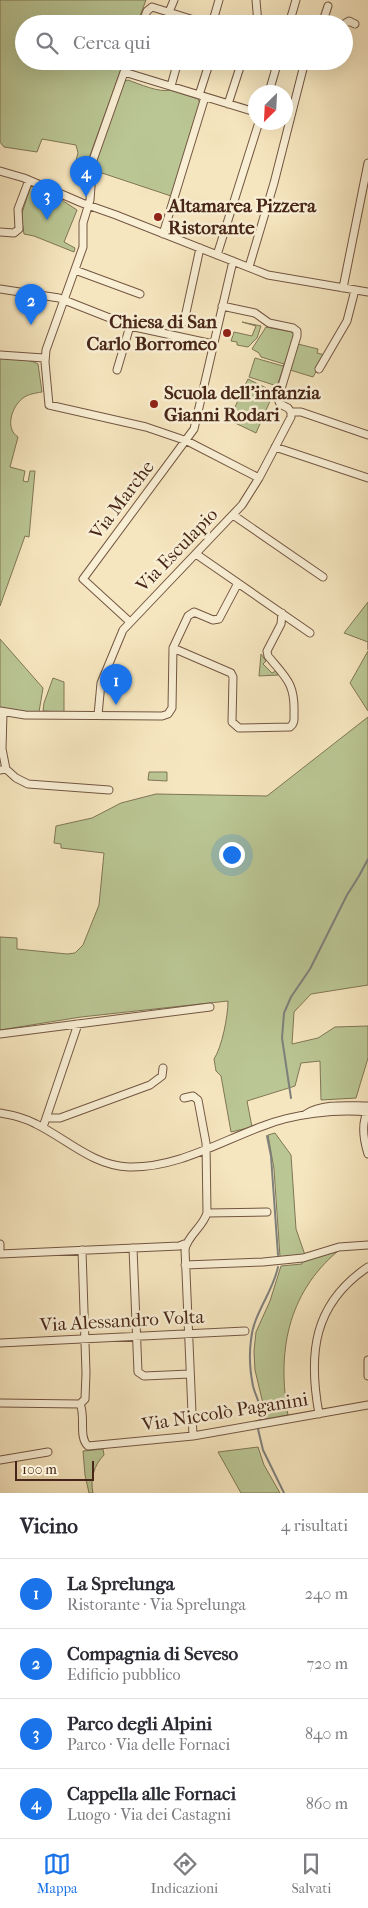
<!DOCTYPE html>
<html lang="it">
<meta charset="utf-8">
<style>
:root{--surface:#fff;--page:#f7f7f7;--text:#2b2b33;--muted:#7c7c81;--line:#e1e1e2;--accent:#1a73e8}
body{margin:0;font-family:"IM FELL French Canon",serif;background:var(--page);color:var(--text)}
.compass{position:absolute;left:248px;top:85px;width:45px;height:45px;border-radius:50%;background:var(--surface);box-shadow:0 5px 20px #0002;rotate:204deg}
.scale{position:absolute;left:15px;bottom:12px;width:79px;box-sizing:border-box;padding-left:5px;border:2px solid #472619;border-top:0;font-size:14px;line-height:18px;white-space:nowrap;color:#472619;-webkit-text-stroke:4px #f9efd5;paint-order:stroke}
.you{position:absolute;left:231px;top:854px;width:18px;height:18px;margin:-12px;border:4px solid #fff;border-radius:50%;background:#1a73e8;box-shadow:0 0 0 8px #1a73e833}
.badge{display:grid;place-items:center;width:32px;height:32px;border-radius:50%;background:var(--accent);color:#fff;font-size:16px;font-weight:700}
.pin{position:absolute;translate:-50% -41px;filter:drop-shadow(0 1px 2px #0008)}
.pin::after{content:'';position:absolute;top:26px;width:18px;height:15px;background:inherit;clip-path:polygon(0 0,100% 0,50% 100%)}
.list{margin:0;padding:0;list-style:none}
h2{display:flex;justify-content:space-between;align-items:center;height:65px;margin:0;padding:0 20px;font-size:21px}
h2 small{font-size:16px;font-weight:400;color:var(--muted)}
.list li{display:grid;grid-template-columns:32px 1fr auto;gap:15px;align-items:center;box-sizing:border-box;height:70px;padding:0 20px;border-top:1px solid var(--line)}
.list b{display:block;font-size:19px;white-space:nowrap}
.list p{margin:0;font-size:16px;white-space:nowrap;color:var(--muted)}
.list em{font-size:16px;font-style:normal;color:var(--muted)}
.icon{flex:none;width:28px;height:28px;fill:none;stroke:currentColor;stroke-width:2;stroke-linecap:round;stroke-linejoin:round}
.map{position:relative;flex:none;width:368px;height:1493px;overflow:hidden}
.search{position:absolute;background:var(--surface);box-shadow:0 5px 20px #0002;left:15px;right:15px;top:15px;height:55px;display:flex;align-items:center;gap:12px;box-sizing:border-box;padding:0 18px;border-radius:28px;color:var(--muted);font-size:19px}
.sheet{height:345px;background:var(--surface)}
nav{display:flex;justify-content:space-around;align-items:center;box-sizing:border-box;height:70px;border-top:1px solid var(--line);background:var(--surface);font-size:14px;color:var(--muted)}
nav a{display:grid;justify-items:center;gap:2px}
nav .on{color:var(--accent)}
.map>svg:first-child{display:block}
</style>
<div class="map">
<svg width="368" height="1493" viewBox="0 0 368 1493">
<rect width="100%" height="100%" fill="#f6e6bf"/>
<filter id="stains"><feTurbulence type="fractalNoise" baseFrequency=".004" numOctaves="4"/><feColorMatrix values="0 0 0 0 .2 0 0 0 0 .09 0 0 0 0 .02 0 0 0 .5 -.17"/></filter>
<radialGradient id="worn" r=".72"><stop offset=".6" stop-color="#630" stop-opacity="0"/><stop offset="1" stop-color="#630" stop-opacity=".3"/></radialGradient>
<path fill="#bac694" stroke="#807656" d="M0,0h146l-9,24h-113v37h100l-41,114 -10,-3 5,-19 -2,-8 -34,-6 -5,13 -33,-5 -4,-5z
M128,80c11,4 32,13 42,10l28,9 2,4 -29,93 -69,-23 -5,-6 -1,-8 27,-77z
M31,185l23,10 23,15 -13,32 11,6 -1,4 -40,-16 -10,-2 -3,-18z
M242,322l19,4 -4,12 -9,9 -11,-2v-3l-6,-1 3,-9 18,4 4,-10z
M266,327l26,5 2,4 -17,50 -28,-9 6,-19 28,8 1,-2 -23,-7 -2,-4 -7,-4z
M298,344l20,5 -1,4 8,2 -12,22 -23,-7z
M0,358c12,1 28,0 38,6l4,28c-6,1 -14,2 -19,6 -12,9 -18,31 -5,39l-8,30 15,4 -2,10 5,1 2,-11h5l-6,66 -4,-1 -25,70z
M248,379l26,13 -18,41 -27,-13z
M368,602v48v-8l-24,-9z
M0,639l43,49 -4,24h-16l-23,-3z
M368,651v60l-18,-28z
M261,654l5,7 -3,3 9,9 4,-2 2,4 -19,1z
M53,678l11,4v30l-21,-1 1,-8z
M368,717v268l-57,9 -17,18 -2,32 26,-6 17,-11 33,-1v32l-12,40 -35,2 -1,-39 -19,2 -6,23 -48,15 5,26 -21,5 -10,-56 -5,-5 -2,-12c8,-12 14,-43 14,-58l-147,16 -81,13v-93l17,1v11l50,5 8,-1 8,-8 16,-40 5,-52 -43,-5v-4l-7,-1 2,-17 36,-8 29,-15 35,-9 111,2z
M149,772h18v9l-19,-1z
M275,1133l16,22 5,74 9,26 -25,2 -6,-88 -6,-34z
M338,1251c-51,43 -61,102 -50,164l-23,5v-8l-10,-42 -1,-19 2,-19 14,-31 11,-35 21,-2v-2z
M258,1447l6,18 16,28h-39l-23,-41z
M103,1449l1,6c-10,10 -14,24 -11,38h-4l-4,-18 -2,-24z"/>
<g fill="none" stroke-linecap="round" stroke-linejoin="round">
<path stroke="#7e807c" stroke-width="2" d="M291,1098l-9,-60 2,-25 7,-16 19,-28 37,-74 12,-19 9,-17
M267,1136l4,20 7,99
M260,1420c3,-13 -4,-22 -7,-34 -3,-15 -4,-32 -2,-46 2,-26 22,-48 27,-73
M258,1429l5,21 21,43"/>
<defs>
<path id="minor" d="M256,0l2,24
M169,12l5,-12
M142,24l5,-13 5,-4 55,17
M212,24l7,-24
M289,24l7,-24
M322,24l6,-18
M344,24l5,-3 6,3
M128,61l-35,99 -3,40 -7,23v24l-37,103 -1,12 4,43 97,22 41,14 72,37
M124,72l131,40
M171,86l7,-25
M269,92l9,-31
M199,95l11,-34
M228,104l14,-43
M0,171l24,7 58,25 34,12 152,60 100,17
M0,232l14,1 5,-4 -1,-20 11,-29
M163,234l42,-137
M217,255l42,-133
M249,267l25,-84 31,-122
M75,270l65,24
M343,288l25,-125
M0,289l59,9 71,28 83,18
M222,306l33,7 14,10 24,5 4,3v5l-19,63 2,5 8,4 3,4
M184,322l16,-74
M0,355l44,3
M319,369l28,-48 8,-31
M117,370l13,-44
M291,412h10l67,23
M275,447l93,31
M233,515l90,62
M196,554l114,79
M130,622l-47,-43 111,-150 39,-168
M173,648l58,25 2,4 -1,45 7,6 51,-1c5,-4 4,-8 4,-14 1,-30 -8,-35 -26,-57l-1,-5 14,-27 1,-11
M0,711l25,4 137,1 6,-2 4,-6 1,-60 15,-32 6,-4 19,8 6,-1 19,-36
M98,715l3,-32 22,-53 119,-125 17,-27 32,-61v-5
M6,769l10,9 12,6 81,6
M0,770l6,-1 -4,-20 1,-36
M0,1034l210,-27
M184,1098l9,-2 5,4 8,43 1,70c-4,14 -19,22 -22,36l8,187
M368,1111c-7,12 -4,30 0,43
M0,1113c12,2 25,5 36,11 31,15 57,42 93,43 48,1 90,-25 134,-41 30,-12 72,-17 105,-14
M306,1114c17,-11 43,-8 62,-8
M47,1118h13l90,-33 12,-9 1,-8
M43,1127l35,-103
M207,1213l60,-1
M0,1244v5
M133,1248l5,124 6,4 46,-2
M82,1250l4,123 -1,26 -5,5c6,12 -2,33 8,42l105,-10 175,-31
M0,1254l179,-8 8,-3
M185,1265l78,-3 40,-4 36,-11 29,-2
M0,1343l245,-12
M368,1360v16
M0,1403l80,1
M319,1414c-11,-60 -6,-110 49,-147
M0,1460l48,-8"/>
</defs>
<use href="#minor" stroke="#735642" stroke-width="9"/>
<use href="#minor" stroke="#f9efd5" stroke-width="7"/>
</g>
<g fill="#8f2418" stroke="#f9efd5" stroke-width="2">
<circle cx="158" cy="217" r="5"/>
<circle cx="227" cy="333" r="5"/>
<circle cx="154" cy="404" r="5"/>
</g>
<g text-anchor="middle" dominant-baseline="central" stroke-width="5" stroke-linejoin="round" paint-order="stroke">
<g font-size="19" font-weight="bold" fill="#472619" stroke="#f9efd5" text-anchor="start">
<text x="168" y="206">Altamarea Pizzera<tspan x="168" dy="22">Ristorante</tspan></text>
<text x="217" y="322" text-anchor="end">Chiesa di San<tspan x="217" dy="22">Carlo Borromeo</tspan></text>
<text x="164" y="393">Scuola dell’infanzia<tspan x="164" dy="22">Gianni Rodari</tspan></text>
</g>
<g font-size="19" fill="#472619" stroke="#f9efd5">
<text transform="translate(122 500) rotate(-53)">Via Marche</text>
<text transform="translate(177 550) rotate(-46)">Via Esculapio</text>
<text transform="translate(122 1321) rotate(-3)">Via Alessandro Volta</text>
<text transform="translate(225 1412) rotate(-9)">Via Niccolò Paganini</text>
</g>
</g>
<rect width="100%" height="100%" filter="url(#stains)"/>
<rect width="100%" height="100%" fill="url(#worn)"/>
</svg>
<svg class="compass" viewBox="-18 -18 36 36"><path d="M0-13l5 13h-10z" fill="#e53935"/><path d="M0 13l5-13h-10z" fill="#7c7c81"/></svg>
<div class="scale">100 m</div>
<div class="you"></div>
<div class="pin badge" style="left:116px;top:705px">1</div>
<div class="pin badge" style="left:31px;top:325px">2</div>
<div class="pin badge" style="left:47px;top:220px">3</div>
<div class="pin badge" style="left:86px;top:197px">4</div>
<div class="search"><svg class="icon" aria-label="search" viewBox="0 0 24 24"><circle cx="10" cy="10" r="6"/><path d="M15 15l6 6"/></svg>Cerca qui</div>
</div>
<section class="sheet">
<h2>Vicino<small>4 risultati</small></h2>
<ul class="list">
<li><span class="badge">1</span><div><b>La Sprelunga</b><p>Ristorante · Via Sprelunga</p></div><em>240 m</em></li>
<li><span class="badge">2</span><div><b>Compagnia di Seveso</b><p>Edificio pubblico</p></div><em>720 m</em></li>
<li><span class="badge">3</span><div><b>Parco degli Alpini</b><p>Parco · Via delle Fornaci</p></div><em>840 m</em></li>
<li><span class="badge">4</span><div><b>Cappella alle Fornaci</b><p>Luogo · Via dei Castagni</p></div><em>860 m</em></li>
</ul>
</section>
<nav>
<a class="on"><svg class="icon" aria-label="map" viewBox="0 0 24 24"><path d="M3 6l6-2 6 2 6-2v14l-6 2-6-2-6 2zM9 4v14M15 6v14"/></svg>Mappa</a>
<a><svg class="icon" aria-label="directions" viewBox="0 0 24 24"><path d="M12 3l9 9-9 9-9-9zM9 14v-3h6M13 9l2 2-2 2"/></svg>Indicazioni</a>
<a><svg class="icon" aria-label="saved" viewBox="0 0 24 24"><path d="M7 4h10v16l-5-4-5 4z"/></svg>Salvati</a>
</nav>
